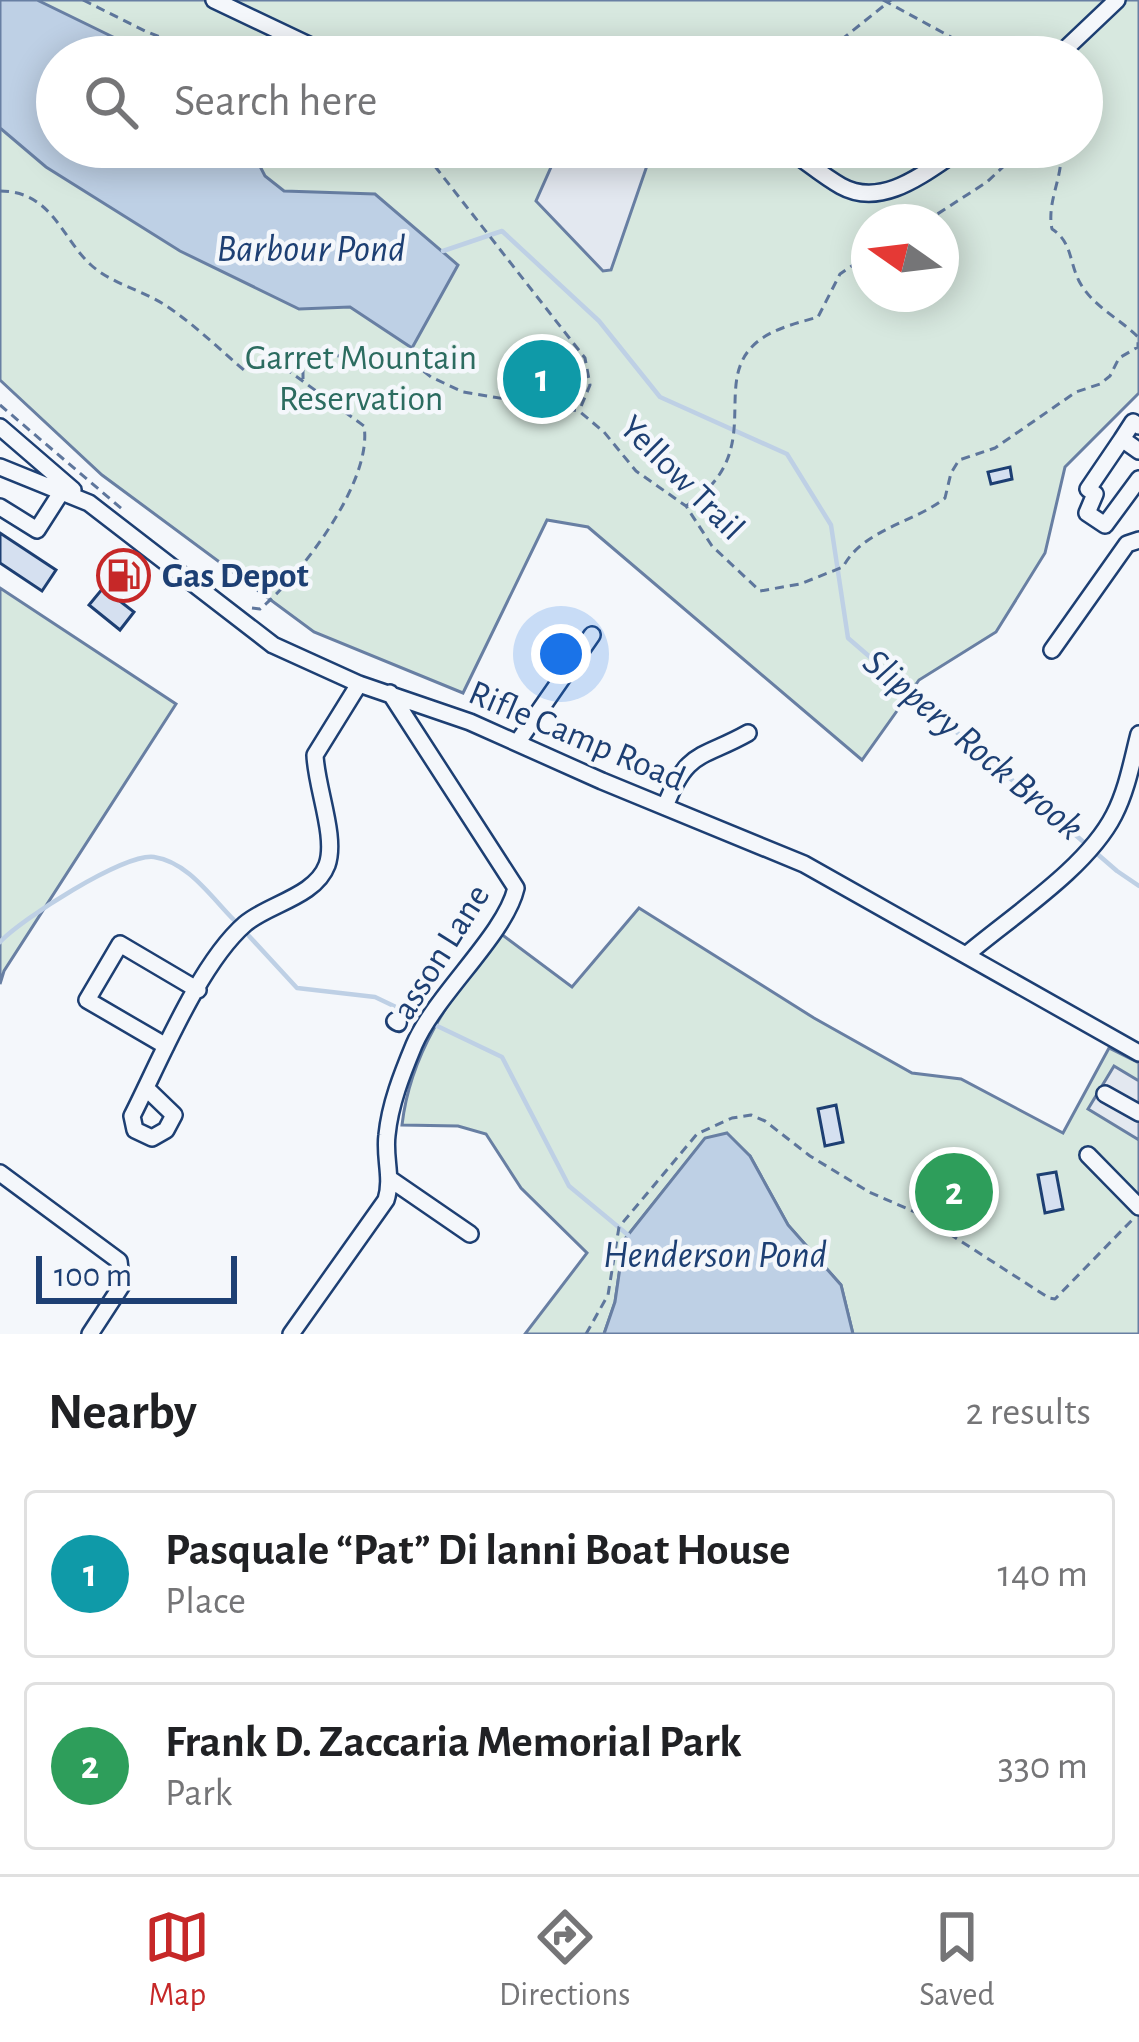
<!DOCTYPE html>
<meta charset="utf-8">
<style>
:root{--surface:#fff;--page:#f6f6f6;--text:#202124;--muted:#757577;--line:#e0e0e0;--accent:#c62828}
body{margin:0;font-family:"Alegreya Sans",sans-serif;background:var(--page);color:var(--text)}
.compass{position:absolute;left:851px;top:204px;width:108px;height:108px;border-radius:50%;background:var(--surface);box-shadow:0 6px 30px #0003;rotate:284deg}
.scale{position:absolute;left:36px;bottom:30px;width:201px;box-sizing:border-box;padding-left:12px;border:6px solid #1d3f73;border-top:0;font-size:33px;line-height:42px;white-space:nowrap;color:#1d3f73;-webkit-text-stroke:9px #f4f7fb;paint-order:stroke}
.you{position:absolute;left:561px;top:654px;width:42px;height:42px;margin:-30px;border:9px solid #fff;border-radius:50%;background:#1a73e8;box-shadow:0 0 0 18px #1a73e833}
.badge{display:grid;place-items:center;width:78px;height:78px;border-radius:50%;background:var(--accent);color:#fff;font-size:39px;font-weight:700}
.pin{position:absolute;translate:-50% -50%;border:6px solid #fff;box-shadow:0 3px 12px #0006}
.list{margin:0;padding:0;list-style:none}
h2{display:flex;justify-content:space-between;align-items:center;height:156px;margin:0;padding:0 48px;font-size:51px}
h2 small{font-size:39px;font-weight:400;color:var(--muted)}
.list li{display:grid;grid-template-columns:78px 1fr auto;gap:36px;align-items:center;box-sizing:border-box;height:168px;margin:0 24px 24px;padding:0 24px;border:3px solid var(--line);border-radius:12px}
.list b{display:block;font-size:45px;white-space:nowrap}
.list p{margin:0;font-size:39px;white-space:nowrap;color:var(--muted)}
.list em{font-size:39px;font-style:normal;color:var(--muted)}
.icon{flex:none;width:66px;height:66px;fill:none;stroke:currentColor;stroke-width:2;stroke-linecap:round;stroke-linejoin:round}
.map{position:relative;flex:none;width:1139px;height:1334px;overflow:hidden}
.search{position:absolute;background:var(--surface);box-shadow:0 6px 30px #0003;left:36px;right:36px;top:36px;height:132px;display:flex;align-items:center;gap:30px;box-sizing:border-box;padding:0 42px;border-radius:66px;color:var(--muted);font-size:45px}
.sheet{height:540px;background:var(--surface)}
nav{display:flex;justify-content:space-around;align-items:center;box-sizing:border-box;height:168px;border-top:3px solid var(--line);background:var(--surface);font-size:33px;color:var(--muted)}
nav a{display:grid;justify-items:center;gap:6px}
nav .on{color:var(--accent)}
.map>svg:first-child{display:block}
</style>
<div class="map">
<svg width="1139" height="1334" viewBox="0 0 1139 1334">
<rect width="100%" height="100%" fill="#f4f7fb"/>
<path fill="#d7e8df" stroke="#687fa3" stroke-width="3" fill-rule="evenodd" d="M0,0h1139v393l-74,74 -20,86 -49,79 -77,48 -57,80 -274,-233 -41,-7 -84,173 -149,-61 -212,-157 -102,-95zM57,57h1025v90h-1025zM869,222h72v72h-72z
M0,588l176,116 -172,267 -4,13z
M639,908l175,110 98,55 49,6 102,54 46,-85 30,15v271h-286l-12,-49 -53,-60 -38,-69 -45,-17 -81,101 -9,62 -11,32h-79l62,-81 -66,-65 -35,-54 -28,-8 -56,-1c9,-78 53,-132 98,-192l72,54z"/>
<path fill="#e3e8f0" stroke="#687fa3" stroke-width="3" d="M560,147h37l53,10 -39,113 -8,1 -67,-70z
M1114,1066l25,15v59l-51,-31z"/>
<path fill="#bed0e5" stroke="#687fa3" stroke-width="3" d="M0,0h37l117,57h-97v90h193l15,29 19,15 91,3 83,71 -46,83 -62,-41 -51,2 -119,-58 -134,-84 -46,-39z
M727,1133l23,23 38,69 53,60 12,49h-249l11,-32 9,-62 81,-102z"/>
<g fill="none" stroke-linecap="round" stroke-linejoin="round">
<path stroke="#bed0e5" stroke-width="4.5" d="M443,251l59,-20 97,90 61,76 127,57 44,71 17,113 269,233 22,15
M249,936l48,52 78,9 46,22
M0,942c20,-22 124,-89 154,-85 34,5 57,40 80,63
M431,1023l71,34 67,129 59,49"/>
</g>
<path fill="#d5e0f0" stroke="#1d3f73" stroke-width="3" d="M547,356l16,9 -21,36 -17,-10 7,-10 -5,-3 8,-14 6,3z
M563,378l15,8 -10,19 -15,-8z
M1010,467l2,12 -21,5 -3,-12z
M0,533l56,37 -14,21 -42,-28z
M127,557l13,12 -21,25 -14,-11z
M103,588l31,24 -14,18 -31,-25z
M836,1105l7,37 -18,4 -7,-37z
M1056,1172l7,37 -18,4 -7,-38z
M962,1178l13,7 -9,17 -13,-7z"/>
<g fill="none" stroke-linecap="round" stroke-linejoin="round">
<defs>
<path id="minor" d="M214,0l120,57
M1057,57l60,-57
M784,147c20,12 37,28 57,39 43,24 88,-17 123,-39
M0,427l73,63
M1122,439l11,-17 6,4
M1139,451l-17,-12 -34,50 7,5 -8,19 18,12 34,-46
M0,467l89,36 184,142 86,39 111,38 132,59 202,83 335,189
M0,507l37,23 25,-39
M1052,650l75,-106 12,-4
M517,743l75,-108
M665,807c22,-58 37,-48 83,-74
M966,955c46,-39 121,-87 148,-140 13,-25 18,-54 25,-81
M166,1046l-79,-46 33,-56 78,46
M146,1088l28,27 -8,15 -14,8 -17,-8 -3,-14c28,-55 67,-152 113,-192 23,-20 70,-27 82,-59 10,-28 -11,-78 -12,-110l44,-71
M1105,1094l34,19
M1088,1155l51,52
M0,1173l119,88 3,24 -32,49
M390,1179l80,55
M291,1334l95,-134c7,-22 -2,-42 1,-65 3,-31 15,-61 27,-90 22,-51 91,-110 102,-157l-126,-195"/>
</defs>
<use href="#minor" stroke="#1d3f73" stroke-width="20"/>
<path stroke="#5e769c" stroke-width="3" stroke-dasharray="9 6" stroke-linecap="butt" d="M83,0l62,31 66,26
M883,0l68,37 17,20
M784,57l52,-13 55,-44
M415,147l14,12
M465,147l-35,13 155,198 5,27 -10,24
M0,191c52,0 62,48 91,74 21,19 51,25 74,40 29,19 54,44 80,66 29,-5 55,-19 86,-16 29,2 57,21 86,11l14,11 32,15 116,19 25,21 32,39 50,35 26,40 48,45 40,-7 43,-17c20,-38 73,-45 102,-69l6,-25 8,-13 36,-12 81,-56 24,-8 10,-8 9,-18 19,-11v-10c-19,-19 -46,-31 -59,-56 -10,-20 -7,-39 -27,-52 -6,-28 13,-55 8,-80l-7,-2
M925,222l62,-40 37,-35
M303,379v-10l10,-12
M0,405l122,104
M686,506c84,-54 22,-123 71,-164 17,-14 41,-19 61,-25l22,-43 29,-20
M252,608l8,1c42,-35 113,-128 104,-183l-86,-63
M586,1334l22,-39 11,-68 78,-93 35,-16 19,-3 14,6 45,35 59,36 48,21 132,85 6,1 79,-81"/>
<use href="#minor" stroke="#f4f7fb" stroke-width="15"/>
</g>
<defs>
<symbol id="fuel-ring" viewBox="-11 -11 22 22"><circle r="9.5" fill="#f4f7fb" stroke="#c62828" stroke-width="1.5"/><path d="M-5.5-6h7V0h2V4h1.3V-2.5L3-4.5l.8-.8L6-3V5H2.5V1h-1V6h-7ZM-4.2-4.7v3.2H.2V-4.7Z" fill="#c62828"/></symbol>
</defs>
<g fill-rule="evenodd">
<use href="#fuel-ring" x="94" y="546" width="59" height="59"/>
</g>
<g text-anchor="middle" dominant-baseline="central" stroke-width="9" stroke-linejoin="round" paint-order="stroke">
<g font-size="36" fill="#2c6c60" stroke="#f4f7fb">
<text x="361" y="358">Garret Mountain<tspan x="361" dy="41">Reservation</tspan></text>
</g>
<g font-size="36" fill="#1d3f73" stroke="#f4f7fb">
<text transform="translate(682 478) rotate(45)">Yellow Trail</text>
<text transform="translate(577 736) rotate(23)">Rifle Camp Road</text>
<text transform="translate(436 960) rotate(-58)">Casson Lane</text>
</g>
<g font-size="36" font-weight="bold" fill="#1d3f73" stroke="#f4f7fb" text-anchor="start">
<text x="162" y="576">Gas Depot</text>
</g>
<g font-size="39" font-style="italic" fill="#1d3f73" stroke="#f4f7fb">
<text x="311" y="249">Barbour Pond</text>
<text transform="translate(973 745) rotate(40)">Slippery Rock Brook</text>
<text x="715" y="1255">Henderson Pond</text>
</g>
</g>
</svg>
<svg class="compass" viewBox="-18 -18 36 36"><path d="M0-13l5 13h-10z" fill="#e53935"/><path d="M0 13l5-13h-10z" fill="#757577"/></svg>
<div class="scale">100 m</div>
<div class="you"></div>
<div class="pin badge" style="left:542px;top:379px;background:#0f9aa8">1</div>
<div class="pin badge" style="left:954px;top:1192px;background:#2e9e5b">2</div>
<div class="search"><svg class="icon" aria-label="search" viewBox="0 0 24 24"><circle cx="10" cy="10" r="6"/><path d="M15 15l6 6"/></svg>Search here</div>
</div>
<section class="sheet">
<h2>Nearby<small>2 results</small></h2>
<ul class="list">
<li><span class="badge" style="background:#0f9aa8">1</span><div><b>Pasquale “Pat” Di lanni Boat House</b><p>Place</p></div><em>140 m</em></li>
<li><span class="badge" style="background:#2e9e5b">2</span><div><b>Frank D. Zaccaria Memorial Park</b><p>Park</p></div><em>330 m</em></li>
</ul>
</section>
<nav>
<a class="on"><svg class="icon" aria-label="map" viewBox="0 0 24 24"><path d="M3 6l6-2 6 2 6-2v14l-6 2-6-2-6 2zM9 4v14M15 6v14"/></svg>Map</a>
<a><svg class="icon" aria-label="directions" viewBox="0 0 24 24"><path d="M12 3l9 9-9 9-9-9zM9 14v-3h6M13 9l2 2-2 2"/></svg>Directions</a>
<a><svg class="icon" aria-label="saved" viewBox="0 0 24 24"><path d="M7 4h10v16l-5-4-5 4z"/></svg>Saved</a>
</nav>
